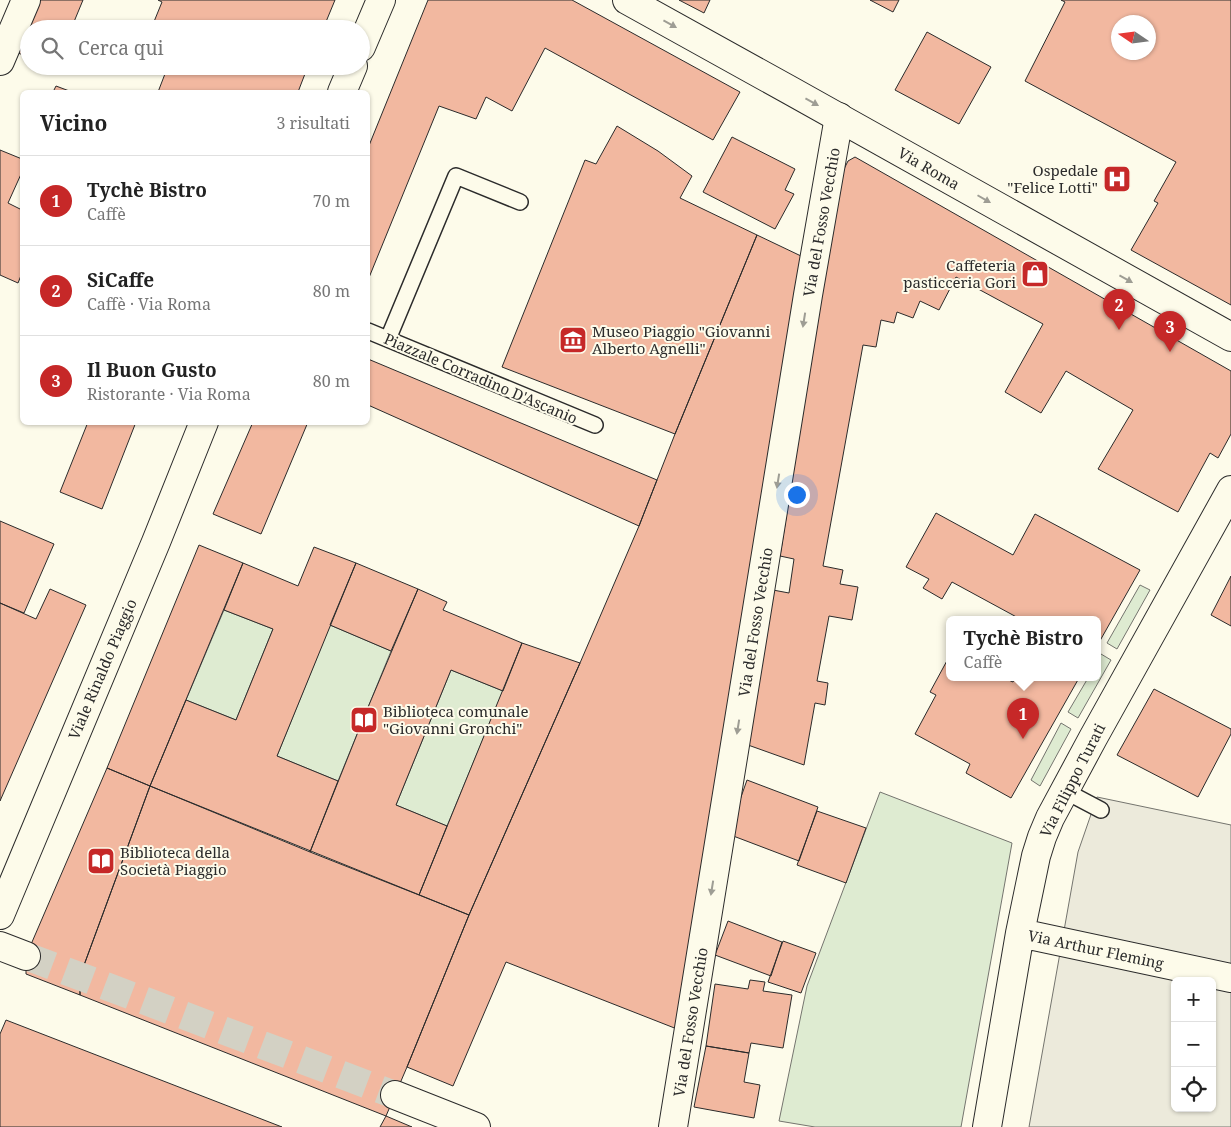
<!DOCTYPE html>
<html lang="it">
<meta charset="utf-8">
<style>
:root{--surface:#fff;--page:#f2f2f2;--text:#222;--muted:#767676;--line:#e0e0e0;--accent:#c62828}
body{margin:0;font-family:"Noto Serif",serif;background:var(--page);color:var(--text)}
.controls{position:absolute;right:15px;bottom:15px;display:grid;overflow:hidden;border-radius:8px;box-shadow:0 1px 4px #0004}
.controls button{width:45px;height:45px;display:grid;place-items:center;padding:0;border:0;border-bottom:1px solid var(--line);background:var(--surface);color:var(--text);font:25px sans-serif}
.compass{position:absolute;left:1111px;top:15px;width:45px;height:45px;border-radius:50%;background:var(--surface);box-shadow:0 1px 4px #0004;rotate:283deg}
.you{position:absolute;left:796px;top:494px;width:18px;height:18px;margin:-12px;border:4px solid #fff;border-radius:50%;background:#1a73e8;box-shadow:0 0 0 8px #1a73e833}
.badge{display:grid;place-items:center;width:32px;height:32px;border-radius:50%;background:var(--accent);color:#fff;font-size:16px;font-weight:700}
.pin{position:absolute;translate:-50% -41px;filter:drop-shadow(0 1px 2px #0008)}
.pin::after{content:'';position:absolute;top:26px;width:18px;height:15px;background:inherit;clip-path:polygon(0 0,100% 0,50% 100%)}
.popup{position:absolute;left:946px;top:616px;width:155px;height:65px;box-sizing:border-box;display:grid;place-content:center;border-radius:8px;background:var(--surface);filter:drop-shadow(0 1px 4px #0005);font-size:16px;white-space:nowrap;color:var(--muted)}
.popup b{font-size:19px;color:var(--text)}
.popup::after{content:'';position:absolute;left:50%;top:100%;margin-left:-10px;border:10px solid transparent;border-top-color:var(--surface)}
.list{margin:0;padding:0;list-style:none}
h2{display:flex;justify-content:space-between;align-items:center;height:65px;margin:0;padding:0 20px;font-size:21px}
h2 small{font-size:16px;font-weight:400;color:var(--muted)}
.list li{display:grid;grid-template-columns:32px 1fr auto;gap:15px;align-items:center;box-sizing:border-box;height:90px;padding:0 20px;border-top:1px solid var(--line)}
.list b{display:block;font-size:19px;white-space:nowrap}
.list p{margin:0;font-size:16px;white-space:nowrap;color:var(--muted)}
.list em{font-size:16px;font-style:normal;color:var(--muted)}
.icon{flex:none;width:28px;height:28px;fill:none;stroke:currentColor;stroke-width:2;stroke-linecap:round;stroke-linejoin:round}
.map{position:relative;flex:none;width:1231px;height:1127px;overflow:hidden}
.search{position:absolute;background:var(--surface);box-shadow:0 1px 4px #0004;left:20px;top:20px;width:350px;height:55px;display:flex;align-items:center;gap:12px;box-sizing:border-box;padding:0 18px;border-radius:28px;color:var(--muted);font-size:19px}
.panel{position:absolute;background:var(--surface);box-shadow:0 1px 4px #0004;left:20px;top:90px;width:350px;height:335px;border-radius:8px}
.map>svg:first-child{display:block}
</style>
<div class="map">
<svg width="1231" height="1127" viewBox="0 0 1231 1127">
<rect width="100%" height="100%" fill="#fdfbea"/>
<path fill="#deebd1" stroke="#74746e" d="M1140,585l10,5 -33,59 -10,-6z
M224,610l49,19 -37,91 -50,-20z
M330,625l61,26 -53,130 -61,-25z
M1101,654l10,6 -33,58 -10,-6 20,-34h9v-16z
M451,670l52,21 -56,135 -51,-21z
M1061,723l10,6 -31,57 -9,-6z
M880,792l132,51 -51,284h-146l-36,-6 28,-135z"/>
<path fill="#eceadb" stroke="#74746e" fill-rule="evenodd" d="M1097,797l134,28v302h-202l49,-275zM1175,981h37v127h-37z"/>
<path fill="#f2b8a0" stroke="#2b2b2b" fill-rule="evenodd" d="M40,0h43l-12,29h-42v28l-11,-4z
M158,0h177l-12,29h-172l11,-27z
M428,0h144l168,92 -27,48 -168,-92 -33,63 -26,-14 -10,22 -37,-13 -71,174v-132z
M679,0h31l-6,13z
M870,0h29l-6,12z
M1061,0h170v305l-100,-55 27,-47 -4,-2 22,-39 -151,-81 40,-79zM1118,22h30v30h-30z
M927,32l64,35 -32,57 -64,-34z
M168,66h140l-10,26h-140z
M56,86l16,6h-19z
M617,126l41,25 34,25 -12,22 77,37 -82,199 -173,-67 83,-207 11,4z
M732,137l63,32 -10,21 9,4 -19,35 -72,-37z
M0,150l22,9v13l-14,31 14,7v63l-4,10 -18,-8z
M855,157l376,214v63l-13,24 -8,-5 -32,59 -80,-43 35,-59 -67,-39 -25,42 -36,-21 38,-68 -87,-47 -17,33 -19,-9 -7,17 -16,-6 -3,11 -13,-3 -5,27 -13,-2 -40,221 20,4 -3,14 18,3 -6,33 -23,-4 -12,65 11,2 -3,22 -10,-2 -11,62 -56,-20 25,-155 16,3 5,-34 -14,-3 60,-379 8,-16z
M757,235l44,21 -124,773 -171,-67 -53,124 -46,-19 62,-152 111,-252 59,-137 36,-92z
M368,359l289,121 -18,46 -271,-121z
M88,422h48l-34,87 -42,-17z
M253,422h55l-47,112 -48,-20z
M936,513l77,42 22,-41 105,56 -43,76v-26h-75l-70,-38 -10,17 -19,-11 6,-9 -23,-12z
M0,521l54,23 -30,69 -24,-10z
M199,545l44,18 -93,223 -43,-18z
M314,547l42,16 -79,193 61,25 -28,71 -160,-66 36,-86 50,20 37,-91 -49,-19 19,-47 55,23z
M356,563l62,26 -27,62 -61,-26z
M1231,576v50l-20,-11z
M50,589l36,16 -86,196v-198l36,16z
M418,589l29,13 -4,8 79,33 -19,48 -52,-21 -55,135 51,21 -28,69 -109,-43 56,-140z
M522,643l58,20 -111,252 -50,-20z
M949,657v21h55l9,4 2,-4h64l-68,120 -45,-25 4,-9 -55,-30 21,-39 -6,-3z
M1154,689l77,40v5l-33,63 -81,-42z
M107,768l43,18 -70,190v19l-54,-21v-18z
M747,780l71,27 -19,54 -71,-27z
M150,786l319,129 -62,152 -21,49 -306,-121v-19z
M817,811l49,17 -20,55 -49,-18z
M728,921l54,21 -11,34 -56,-21z
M783,941l33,12 -15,40 -33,-11z
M750,980l15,2 -2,9 29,4 -9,53 -32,-5 -2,10 -43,-7 9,-62 33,5z
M6,1020l276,107h-282v-93z
M706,1046l43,7 -5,29 16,3 -6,33 -60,-11z
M386,1116l26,11h-32z"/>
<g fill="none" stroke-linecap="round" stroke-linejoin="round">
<path stroke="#d3d1c4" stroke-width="28" stroke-dasharray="28 14" stroke-linecap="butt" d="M26,956l369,139"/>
<defs>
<path id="lane" d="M368,331l227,94
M388,339l68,-163 64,26
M1065,791l36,19"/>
<path id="street" d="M0,61l26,-61
M1020,933l211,45
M0,946l26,10
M395,1095l81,32
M673,1127l135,-832 31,-178
M987,1127l33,-194 16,-77 6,-19 8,-19 43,-80 138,-248"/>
<path id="secondary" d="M627,0c202,111 402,225 604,337
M361,47l20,-47
M342,92l11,-26
M0,915l156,-373 48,-120"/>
</defs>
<use href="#lane" stroke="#2b2b2b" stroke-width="18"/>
<use href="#street" stroke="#2b2b2b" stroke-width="30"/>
<use href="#secondary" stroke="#2b2b2b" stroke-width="30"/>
<use href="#lane" stroke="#fdfbea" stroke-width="15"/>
<use href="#street" stroke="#fdfbea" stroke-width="28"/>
<use href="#secondary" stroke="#fdfbea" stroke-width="28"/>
</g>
<defs><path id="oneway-solid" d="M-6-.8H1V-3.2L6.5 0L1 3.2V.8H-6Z" transform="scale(1.25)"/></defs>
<g fill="#9e9d94">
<use href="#oneway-solid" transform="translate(670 24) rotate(29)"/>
<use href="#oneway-solid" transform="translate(812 102) rotate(29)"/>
<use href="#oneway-solid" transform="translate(984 199) rotate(30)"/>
<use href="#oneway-solid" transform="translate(1126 279) rotate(29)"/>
<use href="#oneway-solid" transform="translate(804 320) rotate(99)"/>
<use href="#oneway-solid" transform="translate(778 481) rotate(99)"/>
<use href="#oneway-solid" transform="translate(738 727) rotate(99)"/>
<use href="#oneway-solid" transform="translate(712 888) rotate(99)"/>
</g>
<defs>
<symbol id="hospital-square" viewBox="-11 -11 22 22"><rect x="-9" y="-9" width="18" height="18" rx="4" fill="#c62828" stroke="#fdfbea"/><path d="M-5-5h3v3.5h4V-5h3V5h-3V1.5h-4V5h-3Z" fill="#fff"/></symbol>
<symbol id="shop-square" viewBox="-11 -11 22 22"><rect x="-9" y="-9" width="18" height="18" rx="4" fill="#c62828" stroke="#fdfbea"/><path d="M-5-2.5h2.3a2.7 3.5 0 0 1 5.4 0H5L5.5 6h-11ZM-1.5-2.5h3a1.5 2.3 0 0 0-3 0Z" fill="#fff"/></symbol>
<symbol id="museum-square" viewBox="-11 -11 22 22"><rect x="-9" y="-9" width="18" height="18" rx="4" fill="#c62828" stroke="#fdfbea"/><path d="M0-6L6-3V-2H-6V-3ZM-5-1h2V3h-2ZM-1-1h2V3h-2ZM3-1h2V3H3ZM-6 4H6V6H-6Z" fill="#fff"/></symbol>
<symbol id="library-square" viewBox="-11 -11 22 22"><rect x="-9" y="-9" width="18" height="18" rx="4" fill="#c62828" stroke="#fdfbea"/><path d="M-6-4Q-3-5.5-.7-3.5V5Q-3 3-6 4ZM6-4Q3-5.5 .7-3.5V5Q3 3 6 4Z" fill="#fff"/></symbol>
</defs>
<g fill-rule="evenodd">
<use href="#hospital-square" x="1101" y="163" width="32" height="32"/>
<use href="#shop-square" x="1019" y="258" width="32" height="32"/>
<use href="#museum-square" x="557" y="324" width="32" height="32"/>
<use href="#library-square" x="348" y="704" width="32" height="32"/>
<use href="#library-square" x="85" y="845" width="32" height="32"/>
</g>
<g text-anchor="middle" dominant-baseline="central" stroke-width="4" stroke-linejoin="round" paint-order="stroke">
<g font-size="15" fill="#2b2b2b" stroke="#fdfbea">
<text transform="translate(929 168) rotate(30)">Via Roma</text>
<text transform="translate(821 222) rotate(-80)">Via del Fosso Vecchio</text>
<text transform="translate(481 378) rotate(23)">Piazzale Corradino D'Ascanio</text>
<text transform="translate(755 622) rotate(-81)">Via del Fosso Vecchio</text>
<text transform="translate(102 669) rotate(-67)">Viale Rinaldo Piaggio</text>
<text transform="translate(1072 780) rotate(-63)">Via Filippo Turati</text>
<text transform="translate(1096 949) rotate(12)">Via Arthur Fleming</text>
<text transform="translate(690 1022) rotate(-81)">Via del Fosso Vecchio</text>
</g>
<g font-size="15" fill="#2b2b2b" stroke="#fdfbea" text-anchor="start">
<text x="1098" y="170" text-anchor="end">Ospedale<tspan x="1098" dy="17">"Felice Lotti"</tspan></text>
<text x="1016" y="265" text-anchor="end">Caffeteria<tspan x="1016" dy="17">pasticceria Gori</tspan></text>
<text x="592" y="331">Museo Piaggio "Giovanni<tspan x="592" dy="17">Alberto Agnelli"</tspan></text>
<text x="383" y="711">Biblioteca comunale<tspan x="383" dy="17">"Giovanni Gronchi"</tspan></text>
<text x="120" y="852">Biblioteca della<tspan x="120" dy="17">Società Piaggio</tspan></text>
</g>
</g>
</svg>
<div class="controls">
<button>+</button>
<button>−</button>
<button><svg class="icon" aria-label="locate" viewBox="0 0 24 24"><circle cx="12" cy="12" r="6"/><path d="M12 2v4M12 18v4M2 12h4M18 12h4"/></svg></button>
</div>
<svg class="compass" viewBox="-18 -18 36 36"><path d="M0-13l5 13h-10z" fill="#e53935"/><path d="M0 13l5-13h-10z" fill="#767676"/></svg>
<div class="you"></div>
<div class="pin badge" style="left:1023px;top:739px">1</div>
<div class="popup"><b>Tychè Bistro</b>Caffè</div>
<div class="pin badge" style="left:1119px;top:330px">2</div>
<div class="pin badge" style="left:1170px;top:352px">3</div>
<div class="search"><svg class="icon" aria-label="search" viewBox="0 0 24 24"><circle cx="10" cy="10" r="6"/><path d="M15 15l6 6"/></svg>Cerca qui</div>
<section class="panel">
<h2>Vicino<small>3 risultati</small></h2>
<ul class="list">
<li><span class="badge">1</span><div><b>Tychè Bistro</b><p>Caffè</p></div><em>70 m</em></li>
<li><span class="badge">2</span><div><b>SiCaffe</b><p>Caffè · Via Roma</p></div><em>80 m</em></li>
<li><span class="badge">3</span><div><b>Il Buon Gusto</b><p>Ristorante · Via Roma</p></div><em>80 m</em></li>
</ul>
</section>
</div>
